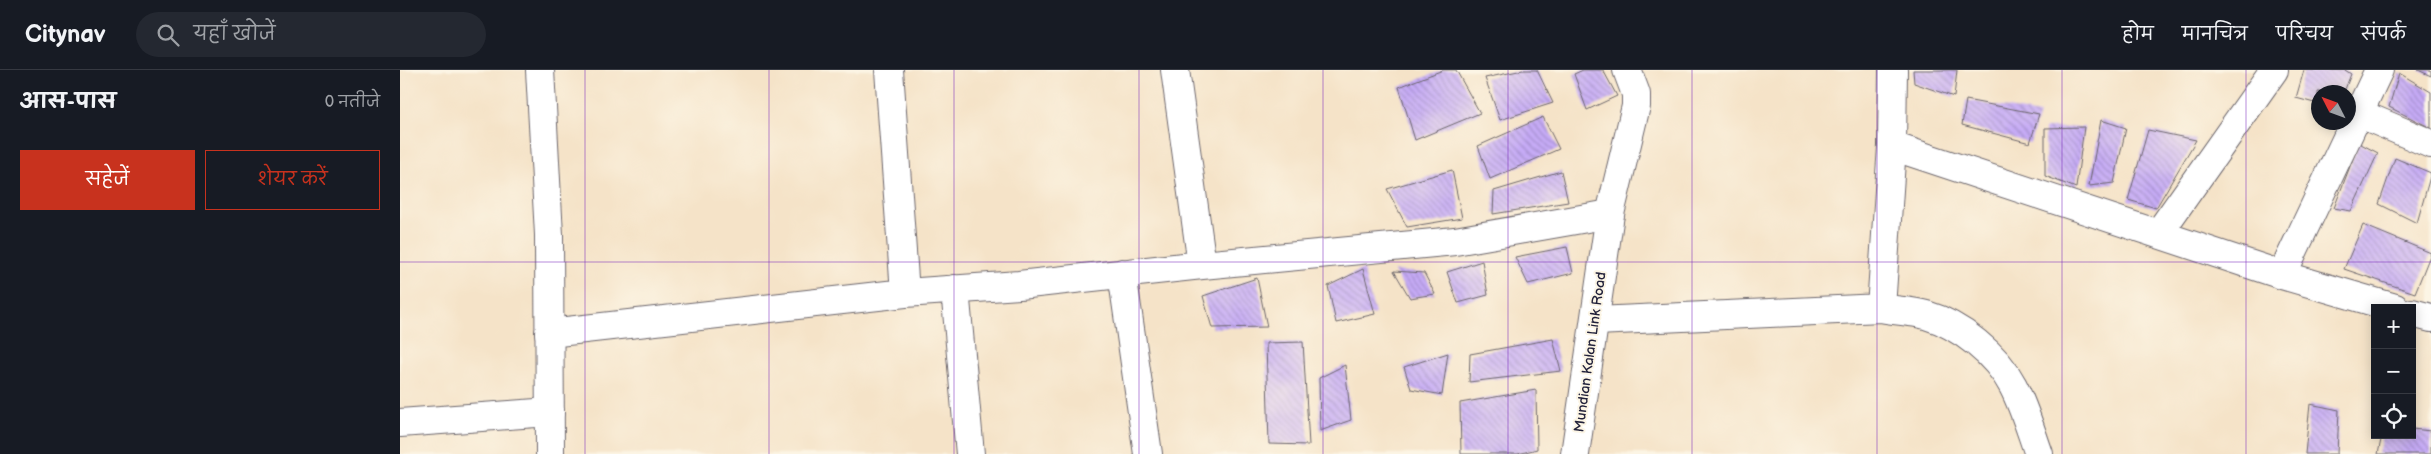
<!DOCTYPE html>
<html lang="hi">
<meta charset="utf-8">
<style>
:root{--surface:#171b24;--page:#242831;--text:#f1f3f6;--muted:#9ea1a6;--line:#363941;--accent:#c8321e}
body{margin:0;font-family:"Balsamiq Sans","Playpen Sans Deva",sans-serif;background:var(--page);color:var(--text)}
.controls{position:absolute;right:15px;bottom:15px;display:grid;overflow:hidden;border-radius:0px;box-shadow:0 2px 12px #0003}
.controls button{width:45px;height:45px;display:grid;place-items:center;padding:0;border:0;border-bottom:1px solid var(--line);background:var(--surface);color:var(--text);font:25px sans-serif}
.compass{position:absolute;left:1911px;top:15px;width:45px;height:45px;border-radius:50%;background:var(--surface);box-shadow:0 2px 12px #0003;rotate:312deg}
.list{margin:0;padding:0;list-style:none}
h2{display:flex;justify-content:space-between;align-items:center;height:65px;margin:0;padding:0 20px;font-size:21px}
h2 small{font-size:16px;font-weight:400;color:var(--muted)}
.actions{display:flex;gap:10px;padding:15px 20px}
.actions a{flex:1;padding:11px 0;border:1px solid var(--accent);border-radius:0px;text-align:center;font-size:18px;color:var(--accent)}
.actions .main{background:var(--accent);color:#fff}
.icon{flex:none;width:28px;height:28px;fill:none;stroke:currentColor;stroke-width:2;stroke-linecap:round;stroke-linejoin:round}
.map{position:relative;flex:none;width:2031px;height:384px;overflow:hidden}
header{display:flex;align-items:center;gap:30px;box-sizing:border-box;height:70px;padding:0 25px;background:var(--surface);border-bottom:1px solid var(--line)}
header strong{font-size:24px}
nav{display:flex;gap:28px;margin-inline-start:auto;font-size:18px}
.search{width:350px;height:45px;background:var(--page);display:flex;align-items:center;gap:12px;box-sizing:border-box;padding:0 18px;border-radius:28px;color:var(--muted);font-size:19px}
main{display:flex}
aside{flex:1;background:var(--surface)}
.map>svg:first-child{display:block}
</style>
<header>
<strong>Citynav</strong>
<div class="search"><svg class="icon" aria-label="search" viewBox="0 0 24 24"><circle cx="10" cy="10" r="6"/><path d="M15 15l6 6"/></svg>यहाँ खोजें</div>
<nav><a>होम</a><a>मानचित्र</a><a>परिचय</a><a>संपर्क</a></nav>
</header>
<main>
<aside>
<h2>आस-पास<small>0 नतीजे</small></h2>
<ul class="list">
</ul>
<div class="actions"><a class="main">सहेजें</a><a>शेयर करें</a></div>
</aside>
<div class="map">
<svg width="2031" height="384" viewBox="0 0 2031 384">
<defs>
<pattern id="building-back-hatch" width="6" height="6" patternUnits="userSpaceOnUse" patternTransform="scale(1.25)"><rect width="6" height="6" fill="#c6abf6"/><path d="M-1 5l2 2M0 0l6 6M5-1l2 2" fill="none" stroke="#a08bc8"/></pattern>
</defs>
<rect width="100%" height="100%" fill="#fcf5e5"/>
<filter id="ink" filterUnits="userSpaceOnUse"><feTurbulence type="fractalNoise" baseFrequency=".02" numOctaves="2"/><feDisplacementMap in="SourceGraphic" scale="10" xChannelSelector="R" yChannelSelector="G"/><feConvolveMatrix kernelMatrix="1 2 1 2 8 2 1 2 1" color-interpolation-filters="sRGB"/></filter>
<filter id="wash" filterUnits="userSpaceOnUse"><feTurbulence type="fractalNoise" baseFrequency=".0096" numOctaves="4" result="noise"/><feDisplacementMap in="SourceGraphic" scale="20" xChannelSelector="R" yChannelSelector="G"/><feGaussianBlur stdDeviation="1.12" result="paint"/><feColorMatrix in="noise" values="0 0 0 0 0 0 0 0 0 0 0 0 0 0 0 0 0 1.4 0 .05"/><feComposite in="paint" operator="in"/></filter>
<g filter="url(#wash)">
<rect width="100%" height="100%" fill="#f5e3c8"/>
<g id="blocks">
<path fill="url(#building-back-hatch)" d="M1043,0h13l24,43 -65,27 -16,-53z
M1123,0h14l16,33 -53,17 -15,-42z
M1183,0h20l14,26 -30,14 -13,-36z
M1513,0h44l-3,27 -40,-14z
M1904,0h41l6,4 -7,18h-26v12l-22,-6z
M2018,0h13v6z
M1999,3l32,19v36l-42,-21z
M1566,30l73,14 -9,29 -68,-18z
M1143,47l16,32 -69,30 -12,-33z
M1701,50l25,8 -12,55 -25,3z
M1684,57l-8,61 -31,-12v-48z
M1748,60l48,10 -40,68 -28,-8z
M1959,73l19,10 -27,58 -17,-3z
M1995,88l36,15 -14,50 -38,-19z
M1052,100l10,48 -55,9 -20,-38z
M1161,101l7,31 -75,12 1,-23z
M1963,155l68,28 -16,40 -71,-24z
M1167,177l6,26 -45,11 -13,-27z
M1082,191l6,34 -30,8 -11,-31z
M963,199l12,45 -39,9 -8,-37z
M994,201l30,2 11,21 -25,4z
M857,208l10,49 -55,1 -9,-32z
M1153,269l8,32 -92,11 1,-28z
M903,272l6,103 -40,-1 -3,-101z
M1048,283l-6,42 -31,-6 -7,-22z
M945,295l6,55 -31,11 -1,-53z
M1136,320l1,59 -19,5h-57l-1,-51z
M1910,334l29,6 -2,44h-32z
M2012,359l19,2v23h-53l4,-19h30z"/>
</g>
</g>
<g filter="url(#ink)">
<use href="#blocks" fill-opacity="0" stroke="#6c666c" stroke-width="1"/>
<g fill="none" stroke-linecap="round" stroke-linejoin="round">
<defs>
<path id="minor" d="M489,0l16,223
M775,0l27,195
M1958,43l73,31
M1492,76l390,129 113,33
M1758,164l116,-164
M722,203l26,181
M1882,205l97,-205
M555,219l15,165
M1481,238c15,3 31,3 45,7 34,10 71,40 87,71 11,21 18,46 26,68
M2012,243l19,5
M1196,251l285,-13 11,-162 1,-76
M149,263l356,-40 114,-8 183,-20 253,-24 155,-27
M0,353l150,-11"/>
<path id="tertiary" d="M140,0l9,165 1,219
M1175,384l35,-240 26,-108v-12l-9,-24"/>
</defs>
<use href="#minor" stroke="#6c666c" stroke-width="30"/>
<use href="#tertiary" stroke="#6c666c" stroke-width="30"/>
<use href="#minor" stroke="#fff" stroke-width="28"/>
<use href="#tertiary" stroke="#fff" stroke-width="28"/>
</g>
</g>
<path fill="none" stroke="#7b2cbf" stroke-width="1" stroke-opacity="0.55" d="M185,0v384M369,0v384M554,0v384M739,0v384M923,0v384M1108,0v384M1292,0v384M1477,0v384M1662,0v384M1846,0v384M0,192h2031"/>
<g text-anchor="middle" dominant-baseline="central" stroke-width="4" stroke-linejoin="round" paint-order="stroke">
<g font-size="14" fill="#22223b" stroke="#fcf5e5">
<text transform="translate(1190 282) rotate(-82)">Mundian Kalan Link Road</text>
</g>
</g>
</svg>
<div class="controls">
<button>+</button>
<button>−</button>
<button><svg class="icon" aria-label="locate" viewBox="0 0 24 24"><circle cx="12" cy="12" r="6"/><path d="M12 2v4M12 18v4M2 12h4M18 12h4"/></svg></button>
</div>
<svg class="compass" viewBox="-18 -18 36 36"><path d="M0-13l5 13h-10z" fill="#e53935"/><path d="M0 13l5-13h-10z" fill="#9ea1a6"/></svg>
</div>
</main>
